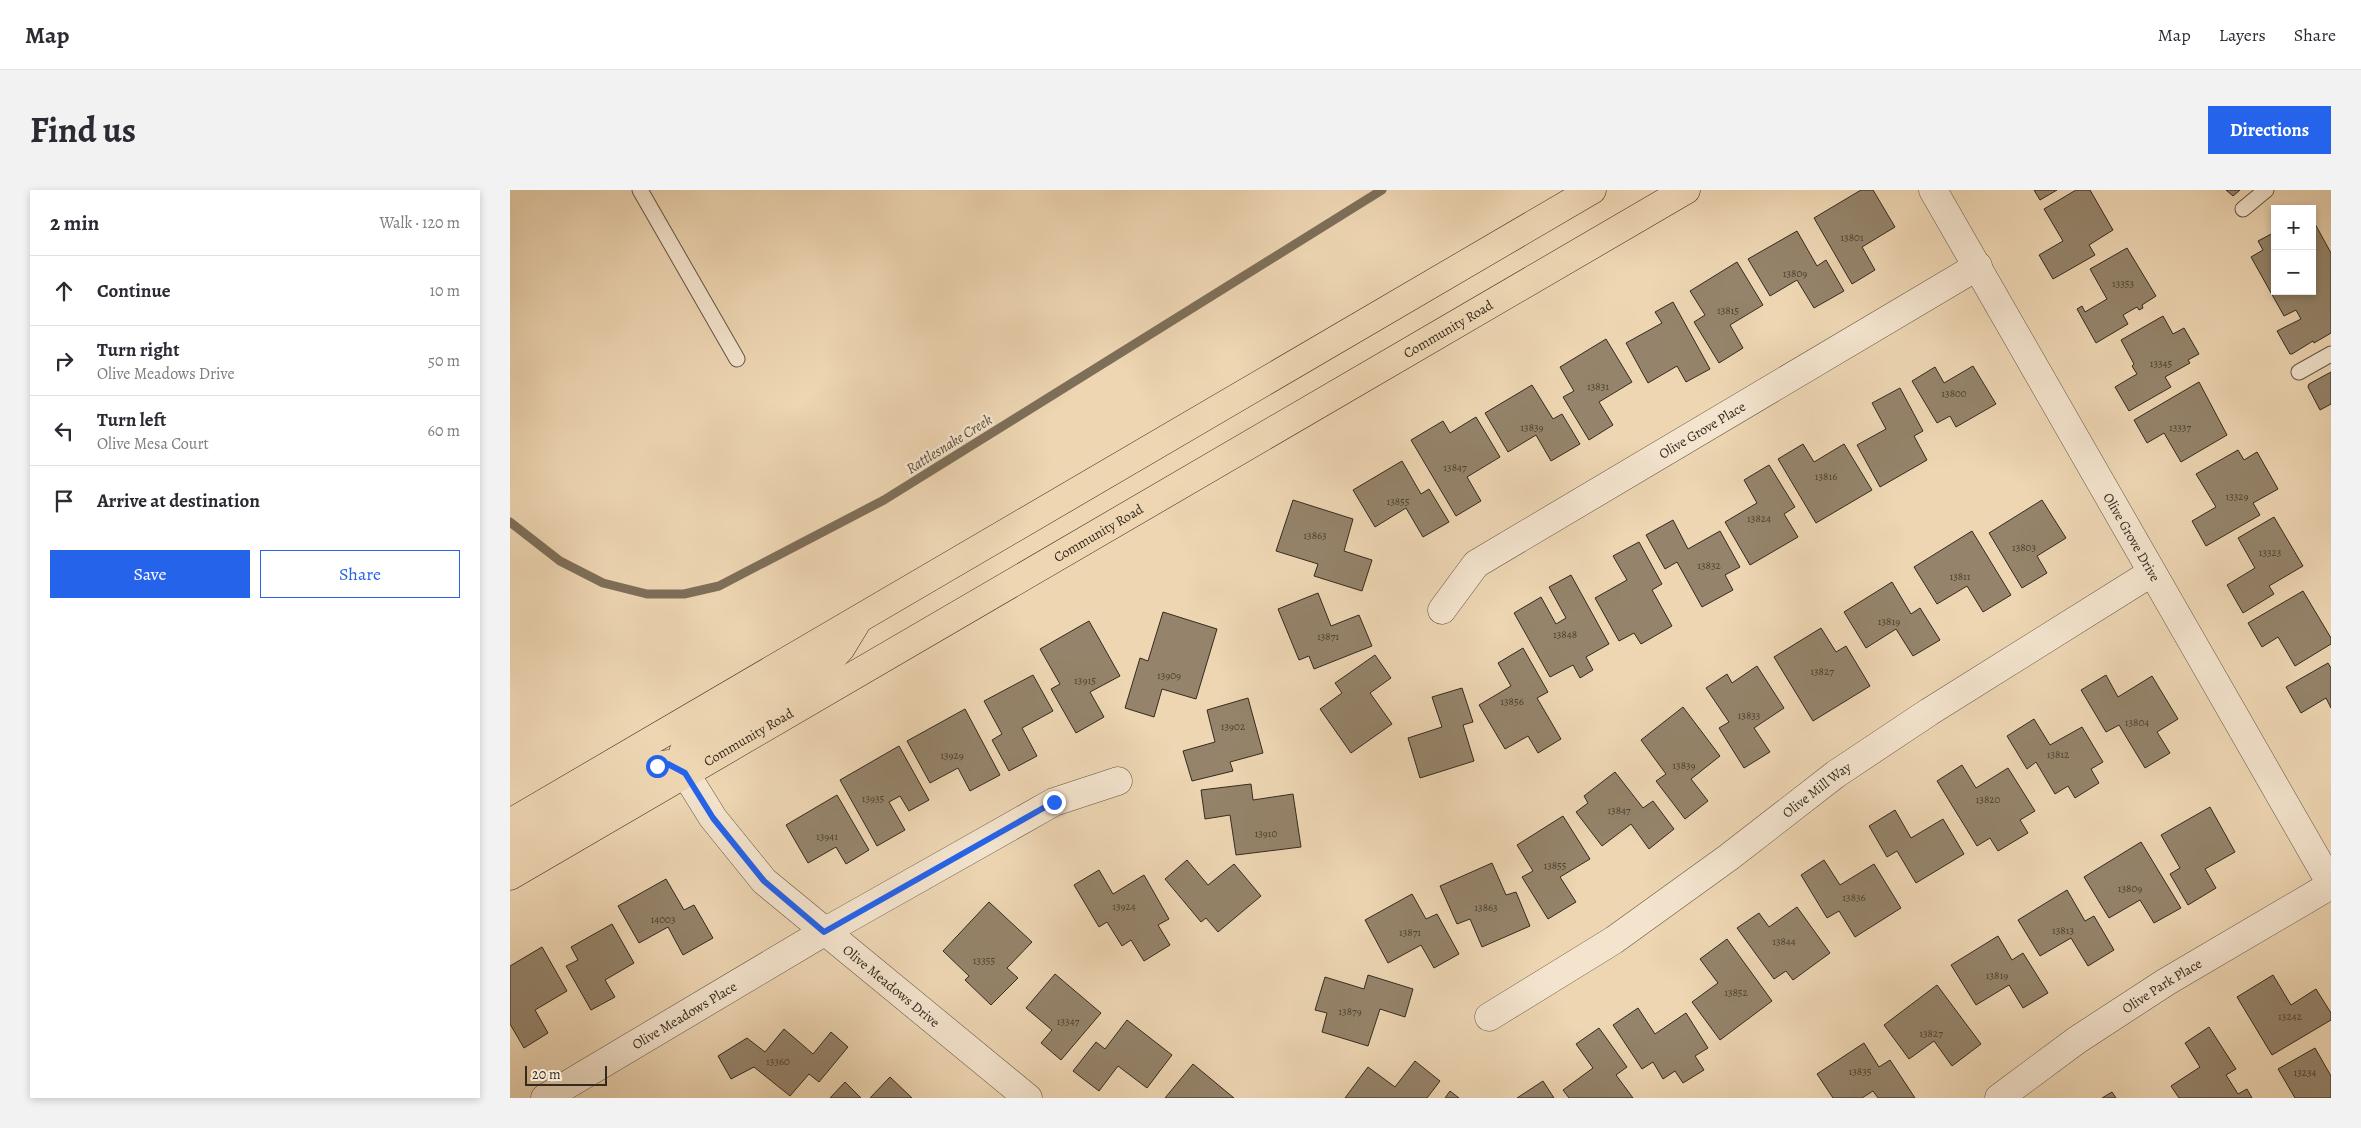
<!DOCTYPE html>
<meta charset="utf-8">
<style>
:root{--surface:#fff;--page:#f2f2f3;--text:#2b2b33;--muted:#7c7c81;--line:#e1e1e2;--accent:#2563eb}
body{margin:0;font-family:Alegreya,serif;background:var(--page);color:var(--text)}
.controls{position:absolute;right:15px;top:15px;display:grid;overflow:hidden;border-radius:0px;box-shadow:0 2px 8px #0003}
.controls button{width:45px;height:45px;display:grid;place-items:center;padding:0;border:0;border-bottom:1px solid var(--line);background:var(--surface);color:var(--text);font:25px sans-serif}
.scale{position:absolute;left:15px;bottom:12px;width:82px;box-sizing:border-box;padding-left:5px;border:2px solid #342b1e;border-top:0;font-size:14px;line-height:18px;white-space:nowrap;color:#342b1e;-webkit-text-stroke:4px #f4e4ce;paint-order:stroke}
.stop{position:absolute;width:15px;height:15px;margin:-11px;border:4px solid #2563eb;border-radius:50%;background:#fff}
.stop.end{background:#2563eb;border-color:#fff;box-shadow:0 1px 5px #0008}
.list{margin:0;padding:0;list-style:none}
h2{display:flex;justify-content:space-between;align-items:center;height:65px;margin:0;padding:0 20px;font-size:21px}
h2 small{font-size:16px;font-weight:400;color:var(--muted)}
.list li{display:grid;grid-template-columns:32px 1fr auto;gap:15px;align-items:center;box-sizing:border-box;height:70px;padding:0 20px;border-top:1px solid var(--line)}
.list b{display:block;font-size:19px;white-space:nowrap}
.list p{margin:0;font-size:16px;white-space:nowrap;color:var(--muted)}
.list em{font-size:16px;font-style:normal;color:var(--muted)}
.actions{display:flex;gap:10px;padding:15px 20px}
.actions a{flex:1;padding:11px 0;border:1px solid var(--accent);border-radius:0px;text-align:center;font-size:18px;color:var(--accent)}
.actions .main{background:var(--accent);color:#fff}
.icon{flex:none;width:28px;height:28px;fill:none;stroke:currentColor;stroke-width:2;stroke-linecap:round;stroke-linejoin:round}
.map{position:relative;flex:none;width:1821px;height:908px;overflow:hidden;border-radius:0px}
header{display:flex;align-items:center;gap:30px;box-sizing:border-box;height:70px;padding:0 25px;background:var(--surface);border-bottom:1px solid var(--line)}
header strong{font-size:24px}
nav{display:flex;gap:28px;margin-inline-start:auto;font-size:18px}
.intro{display:flex;align-items:center;justify-content:space-between;box-sizing:border-box;height:120px;padding:0 30px}
h1{margin:0;font-size:35px}
.button{padding:12px 22px;border-radius:0px;background:var(--accent);color:#fff;font-size:18px;font-weight:700}
main{display:flex;gap:30px;padding:0 30px}
aside{flex:1;background:var(--surface);border-radius:0px;box-shadow:0 2px 8px #0003}
.map>svg:first-child{display:block}
</style>
<header>
<strong>Map</strong>
<nav><a>Map</a><a>Layers</a><a>Share</a></nav>
</header>
<div class="intro"><h1>Find us</h1><a class="button">Directions</a></div>
<main>
<aside>
<h2>2 min<small>Walk · 120 m</small></h2>
<ul class="list">
<li><svg class="icon" aria-label="ahead" viewBox="0 0 24 24"><path d="M12 20V5M6 11l6-6 6 6"/></svg><div><b>Continue</b></div><em>10 m</em></li>
<li><svg class="icon" aria-label="right" viewBox="0 0 24 24"><path d="M7 20v-9h11M14 6l5 5-5 5"/></svg><div><b>Turn right</b><p>Olive Meadows Drive</p></div><em>50 m</em></li>
<li><svg class="icon" aria-label="left" viewBox="0 0 24 24"><path d="M17 20v-9H6M10 6l-5 5 5 5"/></svg><div><b>Turn left</b><p>Olive Mesa Court</p></div><em>60 m</em></li>
<li><svg class="icon" aria-label="arrive" viewBox="0 0 24 24"><path d="M6 21V4h12l-3 4 3 4H6"/></svg><div><b>Arrive at destination</b></div></li>
</ul>
<div class="actions"><a class="main">Save</a><a>Share</a></div>
</aside>
<div class="map">
<svg width="1821" height="908" viewBox="0 0 1821 908">
<rect width="100%" height="100%" fill="#eed6b3"/>
<filter id="stains"><feTurbulence type="fractalNoise" baseFrequency=".004" numOctaves="4"/><feColorMatrix values="0 0 0 0 .2 0 0 0 0 .09 0 0 0 0 .02 0 0 0 .5 -.17"/></filter>
<radialGradient id="worn" r=".72"><stop offset=".6" stop-color="#630" stop-opacity="0"/><stop offset="1" stop-color="#630" stop-opacity=".3"/></radialGradient>
<g fill="none" stroke-linecap="round" stroke-linejoin="round">
<path stroke="#7e6f59" stroke-width="9" d="M0,332l50,39 43,22 44,11h37l35,-8 165,-86 498,-310"/>
</g>
<path fill="#95846b" stroke="#342b1e" d="M1351,0h12l22,37 -33,20 13,23 -23,14 -38,-66z
M1524,0h23l-17,10z
M1566,0h14l23,40 -24,15 6,10 -42,24 -14,-24 24,-14 -19,-32z
M1716,0h14l-7,6z
M1804,32l17,31v80l-17,10 -1,-2 -21,13h-2l-13,-23 24,-12 -5,-9 -12,6 -33,-59 12,-7 -5,-9 17,-9v59h37z
M1287,41l20,35 9,-6 18,31 -30,17 -17,-28 -27,16 -22,-37z
M1617,58l29,48 -14,9 1,3 -4,2 -2,-3 -14,8 5,9 -32,19 -19,-34 5,-3 3,6 22,-13 -17,-30z
M1227,72l26,43 -33,20 13,23 -24,15 -25,-41 11,-7 -15,-24z
M1163,112l37,67 -24,13 -9,-16 -29,17 -22,-40 36,-20 -7,-11z
M1653,126l10,18 11,-6 15,26 -11,6 2,3 -25,14 6,10 -42,24 -14,-24 22,-13 -5,-8 2,-2 -13,-24z
M1096,149l26,43 -33,20 14,23 -24,15 -26,-43 11,-6 -14,-24z
M1463,176l23,38 -40,23 -6,-11 -13,7 -25,-42 23,-14 9,16z
M1821,182v32l-11,6 -12,-23 1,-3z
M1689,192l28,53 -46,27 -17,-29 -17,10 -13,-23z
M1022,195l21,34 9,-5 18,30 -29,17 -15,-26 -28,17 -23,-39z
M1390,198l23,43 -9,5 13,24 -47,27 -23,-42 29,-16 -14,-26z
M966,227l24,40 -33,20 14,24 -25,15 -45,-76 32,-19 7,12z
M1293,254l11,18 30,-18 28,46 -56,33 -38,-64z
M1728,260l6,10 13,-8 21,37 -25,14 7,12 -54,31 -14,-25 24,-14 -20,-33z
M892,271l19,33 8,-5 20,33 -26,15 -17,-29 -31,19 -22,-37z
M1259,275l26,42 -11,7 14,23 -48,28 -25,-43 32,-19 -13,-23z
M783,310l60,19 -9,32 28,9 -10,31 -48,-15 4,-12 -42,-13z
M1532,310l24,38 -29,18 10,17 -25,15 -33,-55z
M1764,327l29,49 -34,20 5,8 -31,19 -16,-28 28,-17 -17,-30z
M1163,330l15,29 32,-18 20,36 -15,8 8,15 -31,17 -25,-45 -12,7 -19,-34z
M1462,341l39,64 -28,17 -16,-26 -30,18 -23,-37z
M1129,352l23,42 -10,6 20,36 -31,18 -7,-11 -15,8 -24,-43 32,-18 -14,-24z
M1061,385l38,69 -23,13 7,13 -13,8 -7,-13 -23,12 -36,-64 27,-16 15,27 10,-6 -17,-31z
M1382,392l19,32 9,-6 20,32 -27,16 -17,-27 -30,19 -22,-36z
M1793,401l28,47v6l-36,22 -17,-29 -16,10 -14,-24z
M808,403l13,33 28,-11 13,31 -58,23 -5,-13 -10,4 -21,-51z
M653,422l54,17 -21,70 -34,-10 -8,28 -29,-9 15,-50 8,3z
M579,431l31,55 -30,16 14,25 -28,16 -25,-44 9,-5 -20,-35z
M1311,438l15,24 10,-6 24,40 -57,35 -39,-64z
M1013,458l25,44 -11,6 24,41 -23,14 -10,-17 -23,13 -26,-44 32,-19 -13,-23z
M865,465l16,23 -21,15 22,31 -41,29 -31,-44 22,-16 -7,-10z
M1818,473l3,5v40l-5,-10 -25,15 -15,-26z
M1247,476l27,42 -30,20 16,24 -26,16 -25,-40 10,-6 -23,-34 21,-14 5,9z
M523,485l20,36 -31,17 15,28 -28,15 -17,-31 10,-6 -18,-33z
M1596,485l12,22 34,-21 26,43 -21,13 13,21 -25,15 -26,-43 -13,7 -25,-42z
M952,498l11,34 -10,3 11,36 -54,17 -12,-40 34,-11 -10,-30z
M738,508l15,55 -33,9 3,9 -41,10 -9,-30 32,-9 -8,-32z
M1173,517l37,49 -29,23 17,22 -23,18 -29,-38 10,-7 -25,-34z
M455,519l35,66 -30,16 -12,-23 -28,15 -23,-42z
M1524,529l16,26 32,-18 21,35 -12,7 8,14 -24,15 -7,-12 -13,8 -19,-32 -9,7 -20,-33z
M389,556l30,54 -20,11 -9,-15 -11,6 16,28 -28,16 -37,-66z
M1452,575l14,23 32,-20 27,43 -15,9 8,13 -30,18 -8,-13 -13,8 -40,-65z
M1105,582l28,36 10,-7 21,28 -25,20 -18,-25 -29,22 -26,-34 12,-9 -4,-7z
M741,594l2,16 40,-6 8,53 -65,8 -6,-40 -25,4 -4,-29z
M327,605l32,55 -23,14 -10,-17 -28,16 -22,-38z
M1700,617l25,45 -30,17 11,19 -28,17 -18,-31 10,-6 -19,-33z
M1385,620l16,28 32,-19 21,35 -48,29 -19,-32 -10,6 -18,-31z
M1053,626l27,43 -30,18 16,25 -28,17 -26,-42 11,-6 -16,-26z
M1631,652l40,66 -27,15 -14,-23 -31,18 -25,-41z
M677,670l21,25 26,-21 27,32 -43,36 -12,-14 -5,4 -36,-43z
M1314,670l16,25 34,-21 27,44 -46,29 -16,-26 -12,7 -26,-43z
M982,673l14,32 10,-3 14,34 -48,21 -12,-28 -13,5 -17,-38z
M589,680l14,24 31,-19 25,44 -11,6 12,20 -26,16 -13,-21 -9,6 -15,-24 -8,5 -25,-42z
M156,689l18,31 10,-5 19,33 -30,17 -15,-28 -29,16 -21,-37z
M1557,700l18,31 9,-5 20,34 -26,16 -17,-28 -31,18 -22,-36z
M902,704l14,25 11,-5 22,40 -25,14 -13,-23 -33,18 -23,-43z
M479,712l43,40 -25,26 11,10 -27,27 -26,-25 4,-4 -26,-25z
M1287,717l33,46 -37,27 -7,-9 -12,8 -37,-51 22,-15 10,14z
M102,734l22,39 -29,17 10,17 -24,13 -25,-44 12,-6 -7,-13z
M1488,746l14,24 11,-7 25,40 -25,15 -14,-23 -33,20 -25,-40z
M1217,749l45,62 -52,39 -28,-38 26,-19 -18,-24z
M32,757l25,44 -32,19 13,23 -24,15 -14,-24v-58z
M545,784l46,39 -40,47 -20,-17 11,-13 -26,-22z
M858,785l45,14 -8,28 -25,-8 -12,37 -46,-14 5,-19 -12,-3 10,-33 39,12z
M1763,785l18,30 25,-16 15,24v7l-59,35 -35,-58z
M1427,795l44,59 -29,22 -18,-25 -25,18 -25,-34z
M1128,818l17,26 31,-21 22,35 -13,8 9,14 -21,13 -8,-12 -12,8 -10,-17 -11,7 -29,-44z
M617,830l45,35 -25,33 -29,-22 -19,25 -26,-20 23,-29 9,7z
M1699,837l27,42 -10,6 12,19 9,-5 5,9h-73l-8,-12 29,-19 -15,-24z
M1089,838l28,39 -11,8 17,23h-64l-6,-8 30,-22 -17,-24z
M274,839l29,25 18,-22 17,15 -29,35 -10,-8 -19,22 -36,-29 -23,12 -13,-23 29,-18 18,14z
M1354,853l15,24 11,-7 25,38h-37l-5,-7 -11,7h-29l-16,-24z
M1805,858l16,28v22h-36l-17,-29z
M905,871l25,20 -13,17h-82l23,-31 27,20z
M683,874l41,34h-69z
M380,887l22,21h-42z
M1033,891l11,17h-37z
M335,892l16,16h-31z
M940,901l9,7h-14z
M1602,902l4,6h-14z"/>
<g fill="none" stroke-linecap="round" stroke-linejoin="round">
<defs>
<path id="lane" d="M130,0l97,169
M1733,19l23,-19
M1789,182l32,-18"/>
<g id="street">
<path id="s1" d="M1423,0l398,694"/>
<path id="s2" d="M932,420l34,-46 502,-298"/>
<path id="s3" d="M175,583l28,45 51,63 264,217"/>
<path id="s4" d="M979,827l125,-77 115,-83 107,-83 93,-62 222,-139"/>
<path id="s5" d="M35,908l279,-166 230,-130 64,-21"/>
<path id="s6" d="M1489,908l78,-58 89,-58 165,-97"/>
</g>
<g id="primary">
<path d="M175,583c-4,-12 -5,-19 3,-29l142,-84 11,-12 14,-23"/>
<path d="M0,633l1082,-633"/>
<path d="M0,663l147,-87 11,-2 17,9"/>
<path id="s7" d="M0,686l1176,-686"/>
</g>
</defs>
<use href="#lane" stroke="#625643" stroke-width="17"/>
<use href="#street" stroke="#625643" stroke-width="29"/>
<use href="#primary" stroke="#342b1e" stroke-width="29"/>
<use href="#lane" stroke="#f4e4ce" stroke-width="15"/>
<use href="#street" stroke="#f4e4ce" stroke-width="28"/>
<use href="#primary" stroke="#eed6b3" stroke-width="28"/>
</g>
<g fill="none" stroke-linecap="round" stroke-linejoin="round">
<path stroke="#2563eb" stroke-width="6" d="M147,576l11,-2 17,9 28,45 51,63 60,51 230,-130"/>
</g>
<g text-anchor="middle" dominant-baseline="central" stroke-width="5" stroke-linejoin="round" paint-order="stroke">
<g font-size="11" fill="#4c4131">
<text x="1342" y="47">13801</text>
<text x="1285" y="83">13809</text>
<text x="1613" y="93">13353</text>
<text x="1218" y="120">13815</text>
<text x="1651" y="173">13345</text>
<text x="1088" y="196">13831</text>
<text x="1444" y="203">13800</text>
<text x="1022" y="237">13839</text>
<text x="1670" y="237">13337</text>
<text x="945" y="277">13847</text>
<text x="1316" y="286">13816</text>
<text x="1727" y="306">13329</text>
<text x="888" y="311">13855</text>
<text x="1249" y="328">13824</text>
<text x="805" y="345">13863</text>
<text x="1514" y="357">13803</text>
<text x="1760" y="362">13323</text>
<text x="1199" y="375">13832</text>
<text x="1450" y="386">13811</text>
<text x="1379" y="431">13819</text>
<text x="1055" y="444">13848</text>
<text x="818" y="446">13871</text>
<text x="1312" y="481">13827</text>
<text x="659" y="485">13909</text>
<text x="575" y="490">13915</text>
<text x="1002" y="511">13856</text>
<text x="1239" y="525">13833</text>
<text x="1627" y="532">13804</text>
<text x="723" y="536">13902</text>
<text x="1548" y="564">13812</text>
<text x="442" y="565">13929</text>
<text x="1174" y="575">13839</text>
<text x="363" y="608">13935</text>
<text x="1478" y="609">13820</text>
<text x="1109" y="620">13847</text>
<text x="756" y="643">13910</text>
<text x="317" y="646">13941</text>
<text x="1045" y="675">13855</text>
<text x="1620" y="698">13809</text>
<text x="1344" y="707">13836</text>
<text x="614" y="716">13924</text>
<text x="976" y="717">13863</text>
<text x="153" y="729">14003</text>
<text x="1553" y="740">13813</text>
<text x="900" y="742">13871</text>
<text x="1274" y="751">13844</text>
<text x="474" y="770">13355</text>
<text x="1487" y="785">13819</text>
<text x="1226" y="802">13852</text>
<text x="840" y="821">13879</text>
<text x="1780" y="826">13242</text>
<text x="558" y="831">13347</text>
<text x="1421" y="843">13827</text>
<text x="268" y="871">13360</text>
<text x="1350" y="881">13835</text>
<text x="1795" y="882">13234</text>
</g>
<g font-size="14" fill="#342b1e" stroke="#f4e4ce">
<text stroke="none"><textPath href="#s7" startOffset="1086">Community Road</textPath></text>
<text stroke="none"><textPath href="#s2" startOffset="320">Olive Grove Place</textPath></text>
<text stroke="none"><textPath href="#s7" startOffset="681">Community Road</textPath></text>
<text stroke="none"><textPath href="#s1" startOffset="400">Olive Grove Drive</textPath></text>
<text stroke="none"><textPath href="#s7" startOffset="276">Community Road</textPath></text>
<text stroke="none"><textPath href="#s4" startOffset="399">Olive Mill Way</textPath></text>
<text stroke="none"><textPath href="#s3" startOffset="299">Olive Meadows Drive</textPath></text>
<text stroke="none"><textPath href="#s6" startOffset="198">Olive Park Place</textPath></text>
<text stroke="none"><textPath href="#s5" startOffset="162">Olive Meadows Place</textPath></text>
</g>
<g font-size="15" font-style="italic" fill="#594d3b" stroke="#f4e4ce">
<text transform="translate(439 254) rotate(-32)">Rattlesnake Creek</text>
</g>
</g>
<rect width="100%" height="100%" filter="url(#stains)"/>
<rect width="100%" height="100%" fill="url(#worn)"/>
</svg>
<div class="controls">
<button>+</button>
<button>−</button>
</div>
<div class="scale">20 m</div>
<div class="stop" style="left:147px;top:576px"></div>
<div class="stop end" style="left:544px;top:612px"></div>
</div>
</main>
